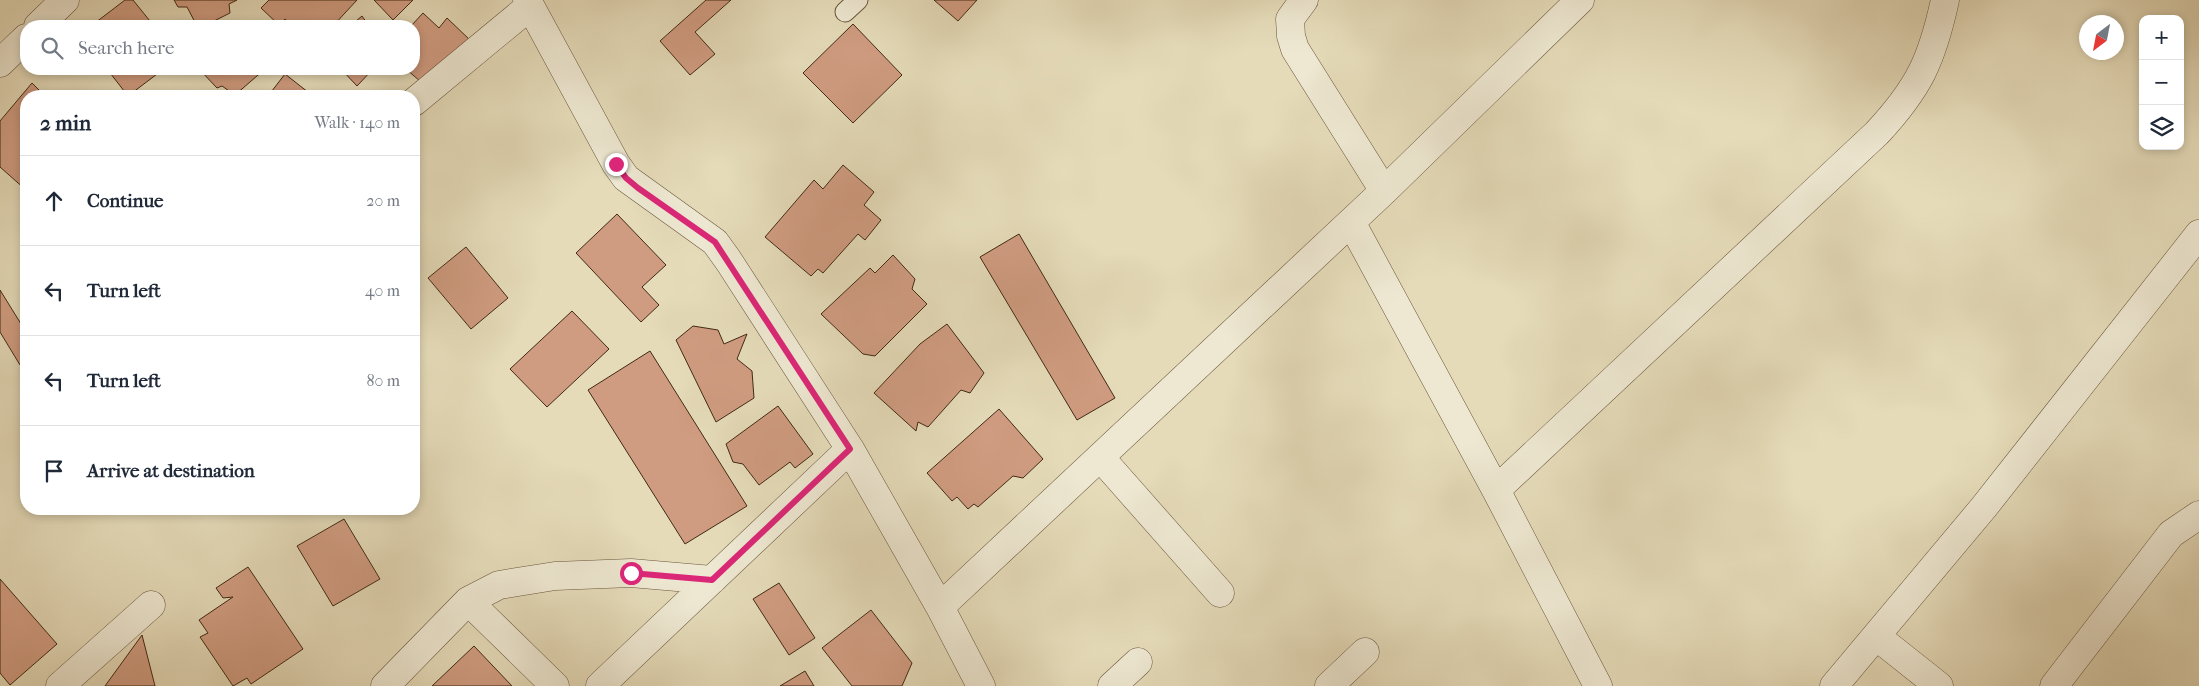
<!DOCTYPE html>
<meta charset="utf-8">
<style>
:root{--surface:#fff;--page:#f2f2f3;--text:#1f2937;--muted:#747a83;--line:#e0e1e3}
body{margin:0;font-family:"IM FELL French Canon",serif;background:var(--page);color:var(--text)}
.controls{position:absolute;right:15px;top:15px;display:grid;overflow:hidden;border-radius:10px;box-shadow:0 2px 8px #0003}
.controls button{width:45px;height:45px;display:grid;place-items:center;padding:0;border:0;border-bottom:1px solid var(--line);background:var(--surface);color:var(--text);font:25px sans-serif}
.compass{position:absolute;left:2079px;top:15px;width:45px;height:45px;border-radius:50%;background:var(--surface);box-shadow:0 2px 8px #0003;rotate:212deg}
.stop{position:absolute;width:15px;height:15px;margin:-11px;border:4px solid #db2777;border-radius:50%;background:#fff}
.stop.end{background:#db2777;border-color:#fff;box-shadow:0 1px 5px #0008}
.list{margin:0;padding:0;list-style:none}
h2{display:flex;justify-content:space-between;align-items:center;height:65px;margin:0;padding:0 20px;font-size:21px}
h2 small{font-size:16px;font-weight:400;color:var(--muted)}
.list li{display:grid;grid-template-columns:32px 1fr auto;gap:15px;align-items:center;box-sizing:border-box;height:90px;padding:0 20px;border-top:1px solid var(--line)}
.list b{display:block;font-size:19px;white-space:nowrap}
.list em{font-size:16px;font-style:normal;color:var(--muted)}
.icon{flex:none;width:28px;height:28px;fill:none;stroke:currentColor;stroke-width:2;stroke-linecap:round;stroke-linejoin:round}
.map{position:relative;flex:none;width:2199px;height:686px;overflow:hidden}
.search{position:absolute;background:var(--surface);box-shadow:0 2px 8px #0003;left:20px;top:20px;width:400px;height:55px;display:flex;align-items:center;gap:12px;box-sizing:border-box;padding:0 18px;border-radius:20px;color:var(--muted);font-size:19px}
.panel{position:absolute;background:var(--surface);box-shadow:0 2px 8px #0003;left:20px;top:90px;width:400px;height:425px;border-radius:20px}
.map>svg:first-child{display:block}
</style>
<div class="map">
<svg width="2199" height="686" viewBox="0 0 2199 686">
<rect width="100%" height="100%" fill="#e5dbb9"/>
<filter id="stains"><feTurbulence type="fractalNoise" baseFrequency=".004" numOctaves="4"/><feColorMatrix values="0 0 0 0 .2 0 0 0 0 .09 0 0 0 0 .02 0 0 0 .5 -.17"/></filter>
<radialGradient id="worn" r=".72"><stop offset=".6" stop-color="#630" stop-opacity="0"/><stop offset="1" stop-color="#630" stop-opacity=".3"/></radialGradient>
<path fill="#d09c81" stroke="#412a13" d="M125,0h8l21,26h-63z
M174,0h63l-8,4 1,9 -26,13h-7l-10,-19h-9z
M269,0h88l-24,26h-40l-8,-7 -6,6 -18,-17z
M374,0h39l-20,20z
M706,0h25l-36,32 20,22 -25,21 -30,-34z
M934,0h43l-19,21z
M423,13l16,15 8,-10 24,23 -43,47 -22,-19h8v-43h-3z
M362,16l7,10h-19z
M853,24l49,51 -49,48 -50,-50z
M107,69h52l2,2 -33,25z
M201,69h64l-30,26 -13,-9 -5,2 -17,-18z
M341,69h32l-16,17z
M285,74l28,22h-45z
M32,83l13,13h-19v94l-26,-23v-46z
M843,165l31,27 -10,13 17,15 -16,20 -7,-6 -35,39 -5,-4 -7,7 -46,-39 49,-57 9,9z
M617,214l49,51 -24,22 17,18 -18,17 -65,-69z
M1019,234l96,164 -38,22 -97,-163z
M466,247l42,51 -37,31 -43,-51z
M893,255l22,24 -3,10 15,15 -52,52 -12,-2 -42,-40 49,-46 5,5z
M0,290l26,42v29l-6,4 -20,-33z
M572,311l37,38 -62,58 -37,-38z
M947,324l37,49 -14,20 -9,-3 -33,37 -10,-5 -2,9 -42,-38 46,-49z
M693,326l25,4 6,14 23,-10 -10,25 15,12 2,27 -38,24 -40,-82z
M650,351l97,155 -62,38 -97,-154z
M778,406l35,48 -18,14 -5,-6 -31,23 -16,-21 -10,-2 -7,-18z
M999,409l44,50 -20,19 -10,-2 -35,31 -4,-3 -6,5 -11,-12 -5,4 -25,-28z
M344,519l36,60 -47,27 -36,-60z
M248,567l55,82 -52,35 -4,-6 -14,8 -33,-49 8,-4 -9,-13 34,-23 -10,1 -7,-10z
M0,579l57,65 -47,41 -10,-12z
M779,583l36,55 -26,17 -36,-56z
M871,610l41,53 -10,23h-50l-30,-38z
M142,635l13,51h-50z
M474,646l38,40h-80z
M805,671l9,15h-34z"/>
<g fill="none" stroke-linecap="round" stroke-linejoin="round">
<defs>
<path id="lane" d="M845,12l13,-12"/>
<path id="street" d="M527,0l89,164 10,14 89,64 13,18 122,189 90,158 41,79
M1304,0l-14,19 1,17 4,13 89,142
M38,26l27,-26
M0,63l26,-25
M414,102l116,-96
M1351,222l145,268 102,196
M1100,457l120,136
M1496,490l381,-357c42,-45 55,-73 68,-133
M468,601l87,85
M940,607l444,-416 196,-191
M1876,636l63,50
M60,686l91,-81
M385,686l83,-85 31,-16 56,-9 76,-3 81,7
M600,686l250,-237
M1112,686l26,-24
M1329,686l36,-34
M1834,686l150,-179 215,-273
M2054,686l117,-152 28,-19"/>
</defs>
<use href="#lane" stroke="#6a563c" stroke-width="21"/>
<use href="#street" stroke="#6a563c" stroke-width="29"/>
<use href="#lane" stroke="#eee8d2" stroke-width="19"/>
<use href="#street" stroke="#eee8d2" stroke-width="28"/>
</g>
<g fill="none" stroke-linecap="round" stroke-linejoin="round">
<path stroke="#db2777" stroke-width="6" d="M616,164l10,14 12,10 77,54 135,207 -138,131 -81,-7"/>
</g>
<rect width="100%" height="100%" filter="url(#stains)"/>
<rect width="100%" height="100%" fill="url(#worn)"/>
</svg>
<div class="controls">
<button>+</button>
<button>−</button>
<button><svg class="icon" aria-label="layers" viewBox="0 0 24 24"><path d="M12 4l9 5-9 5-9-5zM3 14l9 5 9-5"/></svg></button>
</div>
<svg class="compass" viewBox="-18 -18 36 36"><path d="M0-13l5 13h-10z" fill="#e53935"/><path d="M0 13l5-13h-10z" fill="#747a83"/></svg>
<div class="stop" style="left:631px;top:573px"></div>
<div class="stop end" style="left:616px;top:164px"></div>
<div class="search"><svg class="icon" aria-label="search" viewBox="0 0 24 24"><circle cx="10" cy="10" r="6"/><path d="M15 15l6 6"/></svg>Search here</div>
<section class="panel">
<h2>2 min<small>Walk · 140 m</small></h2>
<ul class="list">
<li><svg class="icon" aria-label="ahead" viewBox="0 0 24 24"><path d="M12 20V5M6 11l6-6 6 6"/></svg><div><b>Continue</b></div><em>20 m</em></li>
<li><svg class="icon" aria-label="left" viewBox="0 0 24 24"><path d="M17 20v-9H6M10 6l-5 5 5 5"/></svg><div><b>Turn left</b></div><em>40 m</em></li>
<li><svg class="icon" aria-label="left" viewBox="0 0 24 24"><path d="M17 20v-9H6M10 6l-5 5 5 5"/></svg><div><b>Turn left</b></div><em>80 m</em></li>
<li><svg class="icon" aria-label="arrive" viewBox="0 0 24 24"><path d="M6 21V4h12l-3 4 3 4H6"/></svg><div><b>Arrive at destination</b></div></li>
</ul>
</section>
</div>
